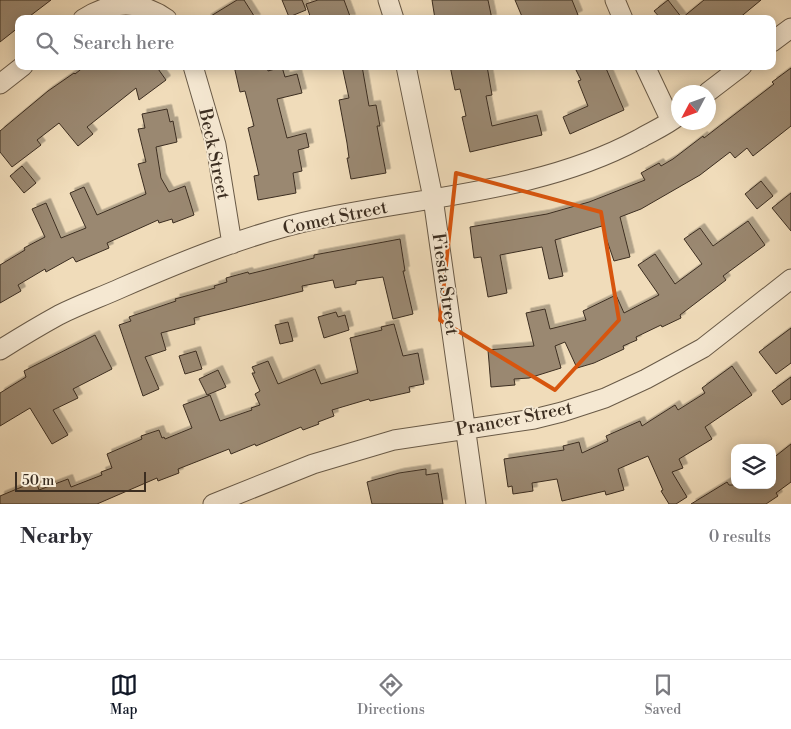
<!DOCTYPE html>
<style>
:root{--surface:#fff;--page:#f7f7f7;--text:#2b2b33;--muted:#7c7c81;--line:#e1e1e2;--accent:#111827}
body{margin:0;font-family:"Libre Bodoni",serif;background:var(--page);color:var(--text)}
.controls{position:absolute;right:15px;bottom:15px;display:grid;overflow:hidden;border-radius:10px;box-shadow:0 2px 12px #0003}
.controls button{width:45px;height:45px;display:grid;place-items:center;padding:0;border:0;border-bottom:1px solid var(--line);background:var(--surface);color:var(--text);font:25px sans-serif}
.compass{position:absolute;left:671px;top:85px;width:45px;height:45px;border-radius:50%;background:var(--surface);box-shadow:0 2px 12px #0003;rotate:229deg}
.scale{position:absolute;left:15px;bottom:12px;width:131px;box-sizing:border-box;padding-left:5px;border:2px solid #3c2e21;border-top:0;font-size:14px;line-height:18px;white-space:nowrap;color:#3c2e21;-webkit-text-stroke:4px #f5e8d2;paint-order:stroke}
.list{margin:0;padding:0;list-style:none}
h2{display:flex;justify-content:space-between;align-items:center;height:65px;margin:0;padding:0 20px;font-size:21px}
h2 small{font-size:16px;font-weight:400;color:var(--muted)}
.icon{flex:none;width:28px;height:28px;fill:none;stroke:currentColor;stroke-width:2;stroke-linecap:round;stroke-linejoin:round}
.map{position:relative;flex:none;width:791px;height:504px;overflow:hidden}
.search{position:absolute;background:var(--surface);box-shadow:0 2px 12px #0003;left:15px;right:15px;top:15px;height:55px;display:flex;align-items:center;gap:12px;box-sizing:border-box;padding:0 18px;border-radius:10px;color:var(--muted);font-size:19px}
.sheet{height:155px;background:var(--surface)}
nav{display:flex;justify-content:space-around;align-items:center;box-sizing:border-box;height:70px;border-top:1px solid var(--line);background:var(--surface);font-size:14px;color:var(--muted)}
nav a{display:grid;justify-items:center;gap:2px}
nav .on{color:var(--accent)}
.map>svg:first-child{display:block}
</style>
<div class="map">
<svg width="791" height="504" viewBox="0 0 791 504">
<defs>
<filter id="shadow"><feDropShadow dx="4.5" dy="-4.5" stdDeviation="0" flood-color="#0004"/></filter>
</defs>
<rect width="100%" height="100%" fill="#f0dcba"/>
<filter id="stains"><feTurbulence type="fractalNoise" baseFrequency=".004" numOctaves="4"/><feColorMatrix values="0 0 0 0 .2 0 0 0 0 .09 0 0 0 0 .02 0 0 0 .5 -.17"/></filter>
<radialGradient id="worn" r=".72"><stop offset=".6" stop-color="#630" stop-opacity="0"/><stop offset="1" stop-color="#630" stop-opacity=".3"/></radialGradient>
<path fill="#9a8871" stroke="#3c2e21" filter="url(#shadow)" d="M0,0h51l-25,19h-7v8l-19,15z
M237,0h7l12,19h-50z
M282,0h20l4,10 -17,7z
M318,0h26l7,19h-40l-5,-15z
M432,0h56l4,19h-57z
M515,0h57l6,15 -8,4h-47z
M668,0l14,18 22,-18h57l-23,19h-77l-7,-8z
M85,66h71l10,14 -27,20 -3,-12 -49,39 6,7 -15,12 -19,-23 -22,17 4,5 -29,22 -12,-15v-21l48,-40 26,-18 1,1z
M234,66h33l1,5 14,-4 3,10 12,-3 5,19 -25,6 10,39 19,-5 3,14 -11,3 4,21 -9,2 3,20 -38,7 -4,-24 5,-1 -11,-47 6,-2 -9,-35 -5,1z
M342,66h20l7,40 7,-1 4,21h-3l9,47 -35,6 -4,-21h2l-2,-15 -8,-43 10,-2z
M450,66h37l5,29 -6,1 6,30 45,-11 5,20 -72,17 -8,-35 4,-1 -6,-27 -5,1z
M574,66h31l19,44 -54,24 -7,-17 25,-11 -10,-25 3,-1z
M791,68v58l-38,30 -6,-8 -12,10 -5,-6 -30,23 -59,34 -21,8 10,40 -16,4 -12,-35 -47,14 8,36 -14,3 -7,-32 -42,8 7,38 -19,4 -7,-40 -7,1 -4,-31 77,-13 42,-12 56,-22 -4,-7 18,-10 2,3 12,-7 30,-23 1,2 70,-54 -2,-2z
M167,109l3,13 3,-1 4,21 -21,5 5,31 8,14 16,-6 9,29 -21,8 -1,-4 -13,4 -1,-3 -51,23 2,5 -33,14 -3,-5 -27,15 -1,-3 -27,16 3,6 -21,12v-38l25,-15 -1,-2 21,-11 -13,-28 14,-6 15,35 25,-10 -16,-35 14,-6 13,28 49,-21 -8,-30 8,-2 -8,-33 7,-1 -3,-14z
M22,166l14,17 -12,10 -14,-17z
M761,181l12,15 -16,13 -12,-15z
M791,193v38l-19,-23z
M748,221l17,24 -42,31 3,4 -46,35 1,3 -19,9 -1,-2 -25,12 1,3 -14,6 1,3 -30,14 -17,5 -12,-26 -10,4 6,22 -32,10 -15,1 1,6 -24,2 -3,-37 46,-4 -8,-33 19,-4 5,20 36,-9 -3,-9 33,-16 8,18 35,-18 -21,-30 17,-11 20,30 27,-20 -18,-25 16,-11 13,18z
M400,239l5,32h-2l10,43 -20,5 -10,-42 -27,4v3l-21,4 -2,-8 -31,6 1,5 -109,27 1,6 -34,9 5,17 -21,7 14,32 -16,7 -24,-71 12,-4 -2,-4 47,-16 -1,-2 40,-11 -1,-2 13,-4 -1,-4 22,-6 1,2 65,-16v-3z
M336,312l2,5 7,-2 4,15 -25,8 -6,-21z
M288,322l5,19 -13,3 -5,-19z
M394,324l9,32 15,-3 6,31 -15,3 1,5 -40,9 -1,-2 -37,11 2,6 -16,6 1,2 -16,6 -2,-3 -45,19 -1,-2 -24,10 -2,-5 -51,20 1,4 -21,8 -1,-3 -60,26h-97v-8l36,-15 3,9 29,-11 3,8 31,-12 -1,-3 11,-4 -5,-14 35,-15 -1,-3 18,-6 3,8 2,-1 1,2 27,-11 -9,-23 27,-10 10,26 32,-11 -1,-2 9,-3 -5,-11 5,-3 -8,-18h3l-3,-6 16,-6 10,23 37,-15 6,15 37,-11 -8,-35 32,-8 -1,-3z
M791,328v35l-15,11 -17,-22z
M95,335l17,34 -39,20 5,9 -25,12 15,25 -16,9 -22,-36 -30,18v-33l26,-16 -2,-6z
M196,351l6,18 -17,5 -6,-18z
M732,366l20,29 -47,32 7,12 -33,20 4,9 -11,4 15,25 -11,7h-7l-8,-13 2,-1 -15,-34 -30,13 6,21 -18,5 -1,-4 -43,10 -5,-22 -25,4 1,8 -20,3 -1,-8 -4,1 -4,-28 60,-9 -1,-4 16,-4 3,11 26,-12 -2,-5 34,-15 2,5 33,-21 3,5 27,-17 -3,-5z
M218,370l8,17 -19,8 -8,-16z
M791,377v22l-9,6 -10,-14z
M791,444v38l-15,11 2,3 -12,8h-75l36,-22 2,3h42l1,2v-28z
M426,469v6l12,-2 5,31h-71l-5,-22 32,-9z"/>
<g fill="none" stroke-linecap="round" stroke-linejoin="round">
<defs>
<path id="minor" d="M388,0l6,19
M615,0l8,19
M83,19c28,-18 57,-19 84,0
M772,42l19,-14
M193,66l23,79 16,99
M406,66l27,132 43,306
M645,66l26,55
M0,84l23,-18
M708,92l34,-26
M0,350c19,-12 39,-24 59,-35 20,-10 42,-18 62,-27 62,-27 130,-55 197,-69 107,-23 223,-27 321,-80 14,-8 28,-14 39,-23
M213,504l100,-40 81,-24 140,-21 28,-7 43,-14 41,-19 57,-31 88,-69"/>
</defs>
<use href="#minor" stroke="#695a47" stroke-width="21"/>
<use href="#minor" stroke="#f5e8d2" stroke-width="19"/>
</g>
<path fill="none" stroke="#d7550e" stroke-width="4" stroke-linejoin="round" d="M456,173l145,39 18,108 -64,70 -115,-70z"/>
<g text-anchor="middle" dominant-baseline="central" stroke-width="4" stroke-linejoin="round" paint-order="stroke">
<g font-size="18" fill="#3c2e21" stroke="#f5e8d2">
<text transform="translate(214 154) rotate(78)">Beck Street</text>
<text transform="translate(335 218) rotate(-12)">Comet Street</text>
<text transform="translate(445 284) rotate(82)">Fiesta Street</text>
<text transform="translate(514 419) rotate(-11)">Prancer Street</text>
</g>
</g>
<rect width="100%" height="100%" filter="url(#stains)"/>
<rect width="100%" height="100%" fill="url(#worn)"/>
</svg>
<div class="controls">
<button><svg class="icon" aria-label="layers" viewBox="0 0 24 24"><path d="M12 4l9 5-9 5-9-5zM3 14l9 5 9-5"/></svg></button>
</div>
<svg class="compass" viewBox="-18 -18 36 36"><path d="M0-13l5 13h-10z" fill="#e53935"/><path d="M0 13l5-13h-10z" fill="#7c7c81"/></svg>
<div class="scale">50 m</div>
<div class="search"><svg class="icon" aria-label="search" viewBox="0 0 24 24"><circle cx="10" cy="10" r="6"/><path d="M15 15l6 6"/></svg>Search here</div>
</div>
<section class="sheet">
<h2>Nearby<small>0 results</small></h2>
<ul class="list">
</ul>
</section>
<nav>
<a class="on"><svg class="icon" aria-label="map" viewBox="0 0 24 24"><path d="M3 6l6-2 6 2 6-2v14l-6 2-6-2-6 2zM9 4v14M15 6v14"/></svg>Map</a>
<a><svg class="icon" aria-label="directions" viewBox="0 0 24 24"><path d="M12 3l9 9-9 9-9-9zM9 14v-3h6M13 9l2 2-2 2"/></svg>Directions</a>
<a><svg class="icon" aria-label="saved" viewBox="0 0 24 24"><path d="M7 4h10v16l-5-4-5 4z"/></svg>Saved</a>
</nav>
